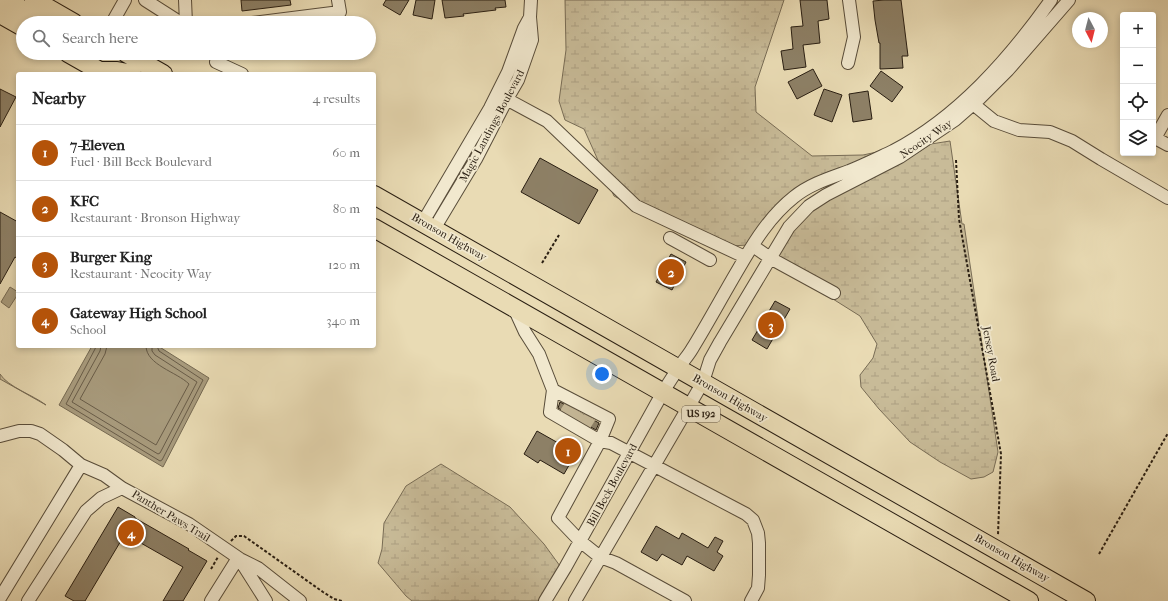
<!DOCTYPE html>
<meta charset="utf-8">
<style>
:root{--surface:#fff;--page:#f2f2f2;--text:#222;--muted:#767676;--line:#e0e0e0;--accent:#b45309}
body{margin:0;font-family:"IM FELL French Canon",serif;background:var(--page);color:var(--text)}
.controls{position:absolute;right:12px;top:12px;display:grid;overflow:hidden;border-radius:4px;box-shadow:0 2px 6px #0003}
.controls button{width:36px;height:36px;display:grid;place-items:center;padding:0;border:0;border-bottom:1px solid var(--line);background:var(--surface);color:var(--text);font:20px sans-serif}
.compass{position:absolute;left:1072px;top:12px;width:36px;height:36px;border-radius:50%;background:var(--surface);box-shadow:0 2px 6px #0003;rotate:173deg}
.you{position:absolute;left:602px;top:374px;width:14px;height:14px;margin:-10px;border:3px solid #fff;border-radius:50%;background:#1a73e8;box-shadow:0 0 0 6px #1a73e833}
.badge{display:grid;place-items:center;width:26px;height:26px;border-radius:50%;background:var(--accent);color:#fff;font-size:13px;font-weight:700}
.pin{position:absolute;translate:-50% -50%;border:2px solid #fff;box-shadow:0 1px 4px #0006}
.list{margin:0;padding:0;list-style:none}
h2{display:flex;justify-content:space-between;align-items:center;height:52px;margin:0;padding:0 16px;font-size:17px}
h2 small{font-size:13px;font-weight:400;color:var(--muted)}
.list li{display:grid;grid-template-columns:26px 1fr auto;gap:12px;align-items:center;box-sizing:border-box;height:56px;padding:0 16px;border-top:1px solid var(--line)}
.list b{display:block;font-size:15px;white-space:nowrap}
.list p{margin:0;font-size:13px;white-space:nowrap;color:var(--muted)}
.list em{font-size:13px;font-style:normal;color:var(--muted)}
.icon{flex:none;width:22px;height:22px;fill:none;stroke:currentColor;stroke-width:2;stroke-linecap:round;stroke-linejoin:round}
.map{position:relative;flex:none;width:1168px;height:601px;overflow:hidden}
.search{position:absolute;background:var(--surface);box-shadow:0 2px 6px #0003;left:16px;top:16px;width:360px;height:44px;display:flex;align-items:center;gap:10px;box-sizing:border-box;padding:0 14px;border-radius:22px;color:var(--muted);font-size:15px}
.panel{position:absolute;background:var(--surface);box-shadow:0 2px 6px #0003;left:16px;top:72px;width:360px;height:276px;border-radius:4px}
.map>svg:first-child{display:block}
</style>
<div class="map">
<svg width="1168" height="601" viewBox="0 0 1168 601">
<defs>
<pattern id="wetland-marsh" width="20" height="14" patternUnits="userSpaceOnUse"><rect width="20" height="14" fill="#c8bb98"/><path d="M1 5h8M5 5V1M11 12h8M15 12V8" fill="none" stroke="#aca082"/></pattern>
</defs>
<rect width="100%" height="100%" fill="#e9dbb4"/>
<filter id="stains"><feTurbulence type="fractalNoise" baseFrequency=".005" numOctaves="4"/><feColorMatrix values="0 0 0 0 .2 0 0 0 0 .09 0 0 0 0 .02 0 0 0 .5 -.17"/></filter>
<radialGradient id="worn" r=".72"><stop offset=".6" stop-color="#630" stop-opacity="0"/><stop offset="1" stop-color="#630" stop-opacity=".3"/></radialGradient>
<path fill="url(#wetland-marsh)" stroke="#786c55" d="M565,0h219l-29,87 1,25 56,44 51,-1 14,-3 -30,14 -19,6 -21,10 -60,63 -31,2 -28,-12 -74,-39 -30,-67 -19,-9 -6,-19 7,-51z
M950,141l12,83h2l34,228 -5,20 -9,5 -13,2 -31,-17 -30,-20 -31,-33 -18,-22 -1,-12 13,-17 4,-14 -17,-28 -86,-54 19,-31 19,-21 17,-10 74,-38 28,-18z
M0,374c8,13 33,21 46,31l-46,-26z
M441,464l69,43 34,37 16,22 -22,35h-126l-6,-5 -28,-33 4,-14 2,-26 22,-37z"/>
<path fill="#a89b7d" stroke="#756952" d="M10,287l8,5v2l-9,14 -8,-6z
M92,346h66l51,32 -46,89 -104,-62z"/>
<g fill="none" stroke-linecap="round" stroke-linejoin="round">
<path stroke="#685c48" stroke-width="1" d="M96,346l-1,3 -29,55 94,57 2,-1 41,-80 -44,-29 -2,-5
M101,346l-1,5 -28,51 86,52 2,-1 37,-71 -42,-27 -3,-4v-5
M107,346l-2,8 -25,45 76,46 33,-61c-12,-12 -43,-19 -43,-38"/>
</g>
<path fill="#8d8066" stroke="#291e12" d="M241,0h49l1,5 -49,6z
M386,0h23l-9,15 -17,-10z
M416,0h19l-3,19 -19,-4z
M442,0h63l1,7 -11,1 1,2 -33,4 1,2 -19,2z
M800,0h27l2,19 -11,2 2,22 -17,2 3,22 -22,3 -3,-19 12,-2 -2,-22 12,-1z
M884,0h17l7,56h-6l1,12 -23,1v-26h-1l-4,-23 -2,-19z
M813,69l9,17 -25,13 -9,-17z
M881,71l22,16 -11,15 -22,-16z
M0,89l16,8 -16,30z
M824,89l18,6 -10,27 -18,-7z
M868,91l4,28 -19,3 -4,-28z
M540,158l58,32 -19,34 -58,-32z
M0,212l18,10v37l-3,-2 -15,27z
M671,254l15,8 -14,28 -16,-8z
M775,301l15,8 -23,40 -15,-9z
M560,402l39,21 -3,7 -38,-22z
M537,431l39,22 -12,21 -24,-14 -2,3 -14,-9z
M118,507l17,10v1l54,31 -1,1 19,11 -24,40h-20l20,-34 -58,-33 -40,67h-11l-9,-5z
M656,526l23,13 3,-6 26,15 7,-11 8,4 -6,11 6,4 -9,15 -27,-15 -5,9 -20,-11 -5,7 -16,-9z"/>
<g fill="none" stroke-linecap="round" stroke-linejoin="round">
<path stroke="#c3b594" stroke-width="12" stroke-dasharray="12 6" stroke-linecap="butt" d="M565,414l5,-8
M575,420l5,-8
M585,425l5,-8"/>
<defs>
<path id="minor" d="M145,0l36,23
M185,0l1,23
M112,23l13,-23
M252,23l88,-11 -2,-12
M216,62l26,12
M848,63l6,-26 -5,-37
M497,94l50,27 89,85 109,51
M967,99l27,22 25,9 31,2 22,9 29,18 67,39
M1168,115l-13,23 13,7
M423,222l67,-114 18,-36 16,-44 6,-11
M434,229l42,-70 31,-60 11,-19 14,-40 -2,-23 1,-17
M670,238l40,22
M753,246l17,12 64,35
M514,308l11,24 14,22 14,36 56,29 -9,22 11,2 135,71 7,6 5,13 1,10v32l-1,13 -7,13
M553,390l-3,22 50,29 -42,77 22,23 20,16 16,6 69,38
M0,436l19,-5h12l9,3 23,16 18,15 23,10 18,13 67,36 51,35 18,9 42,33
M240,560l26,41
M0,598l81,-133
M28,601l58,-90 15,-13 21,-10
M211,601l27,-43
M545,601l20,-33 98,-176c5,-8 10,-16 15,-23 4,-7 10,-13 14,-20 16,-26 31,-54 47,-81 15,-26 31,-52 55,-71 16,-13 36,-19 55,-26 15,-6 29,-13 44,-20 65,-34 116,-92 158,-151
M575,601l128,-219 7,-22 10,-18 69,-115 20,-21 17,-11 74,-38 55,-37 24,-21 29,-29 61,-70"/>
<path id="highway" d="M6,0l39,23
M34,0l40,23
M0,14l23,13
M68,53l37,21
M126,53l37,21
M101,71h16l15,3
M374,195l712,406
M374,228l655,373"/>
</defs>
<use href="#minor" stroke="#594d3a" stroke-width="14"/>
<use href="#highway" stroke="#291e12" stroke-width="20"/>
<path stroke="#291e12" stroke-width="2" stroke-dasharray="3 2" stroke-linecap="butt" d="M956,160l3,59 42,235 -3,81
M542,263l17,-28
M231,541l5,-5h8l79,56 11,7 8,2
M1099,554l69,-121
M211,569l7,-12"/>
<use href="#minor" stroke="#f1e8ce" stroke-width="12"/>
<use href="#highway" stroke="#e9dbb4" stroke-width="18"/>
</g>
<g text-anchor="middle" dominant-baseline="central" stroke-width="3.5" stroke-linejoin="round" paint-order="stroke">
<rect fill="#f1e8ce" stroke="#655b4a" stroke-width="1" x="682" y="406" width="38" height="16" rx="3"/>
<g font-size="10" font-weight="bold" fill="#291e12">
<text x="701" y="414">US 192</text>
</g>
<g font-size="11" fill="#291e12" stroke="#f1e8ce">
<text transform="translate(492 126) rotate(-62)">Magic Landings Boulevard</text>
<text transform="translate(926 139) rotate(-34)">Neocity Way</text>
<text transform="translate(449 237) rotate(30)">Bronson Highway</text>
<text transform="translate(991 354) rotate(80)">Jersey Road</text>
<text transform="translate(730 398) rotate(30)">Bronson Highway</text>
<text transform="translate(612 485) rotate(-61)">Bill Beck Boulevard</text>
<text transform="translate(171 516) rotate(31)">Panther Paws Trail</text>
<text transform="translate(1012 558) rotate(30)">Bronson Highway</text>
</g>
</g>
<rect width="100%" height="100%" filter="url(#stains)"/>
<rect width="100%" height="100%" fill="url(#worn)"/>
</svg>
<div class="controls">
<button>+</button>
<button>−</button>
<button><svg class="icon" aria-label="locate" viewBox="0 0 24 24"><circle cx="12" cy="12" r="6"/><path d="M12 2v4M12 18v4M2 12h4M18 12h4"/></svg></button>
<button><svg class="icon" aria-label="layers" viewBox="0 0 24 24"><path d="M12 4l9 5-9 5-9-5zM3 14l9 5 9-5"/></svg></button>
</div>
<svg class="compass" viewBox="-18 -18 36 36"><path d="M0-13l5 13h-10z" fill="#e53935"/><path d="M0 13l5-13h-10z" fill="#767676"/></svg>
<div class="you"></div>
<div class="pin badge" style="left:568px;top:451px">1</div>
<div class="pin badge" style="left:671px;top:272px">2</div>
<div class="pin badge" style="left:771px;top:325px">3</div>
<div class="pin badge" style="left:131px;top:533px">4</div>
<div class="search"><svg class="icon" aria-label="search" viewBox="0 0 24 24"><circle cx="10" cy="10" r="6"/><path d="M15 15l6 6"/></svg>Search here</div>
<section class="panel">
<h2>Nearby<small>4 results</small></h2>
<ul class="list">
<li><span class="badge">1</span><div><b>7-Eleven</b><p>Fuel · Bill Beck Boulevard</p></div><em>60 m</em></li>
<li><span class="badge">2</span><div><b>KFC</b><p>Restaurant · Bronson Highway</p></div><em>80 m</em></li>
<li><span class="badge">3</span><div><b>Burger King</b><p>Restaurant · Neocity Way</p></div><em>120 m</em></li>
<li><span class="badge">4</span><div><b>Gateway High School</b><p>School</p></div><em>340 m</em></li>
</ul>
</section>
</div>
